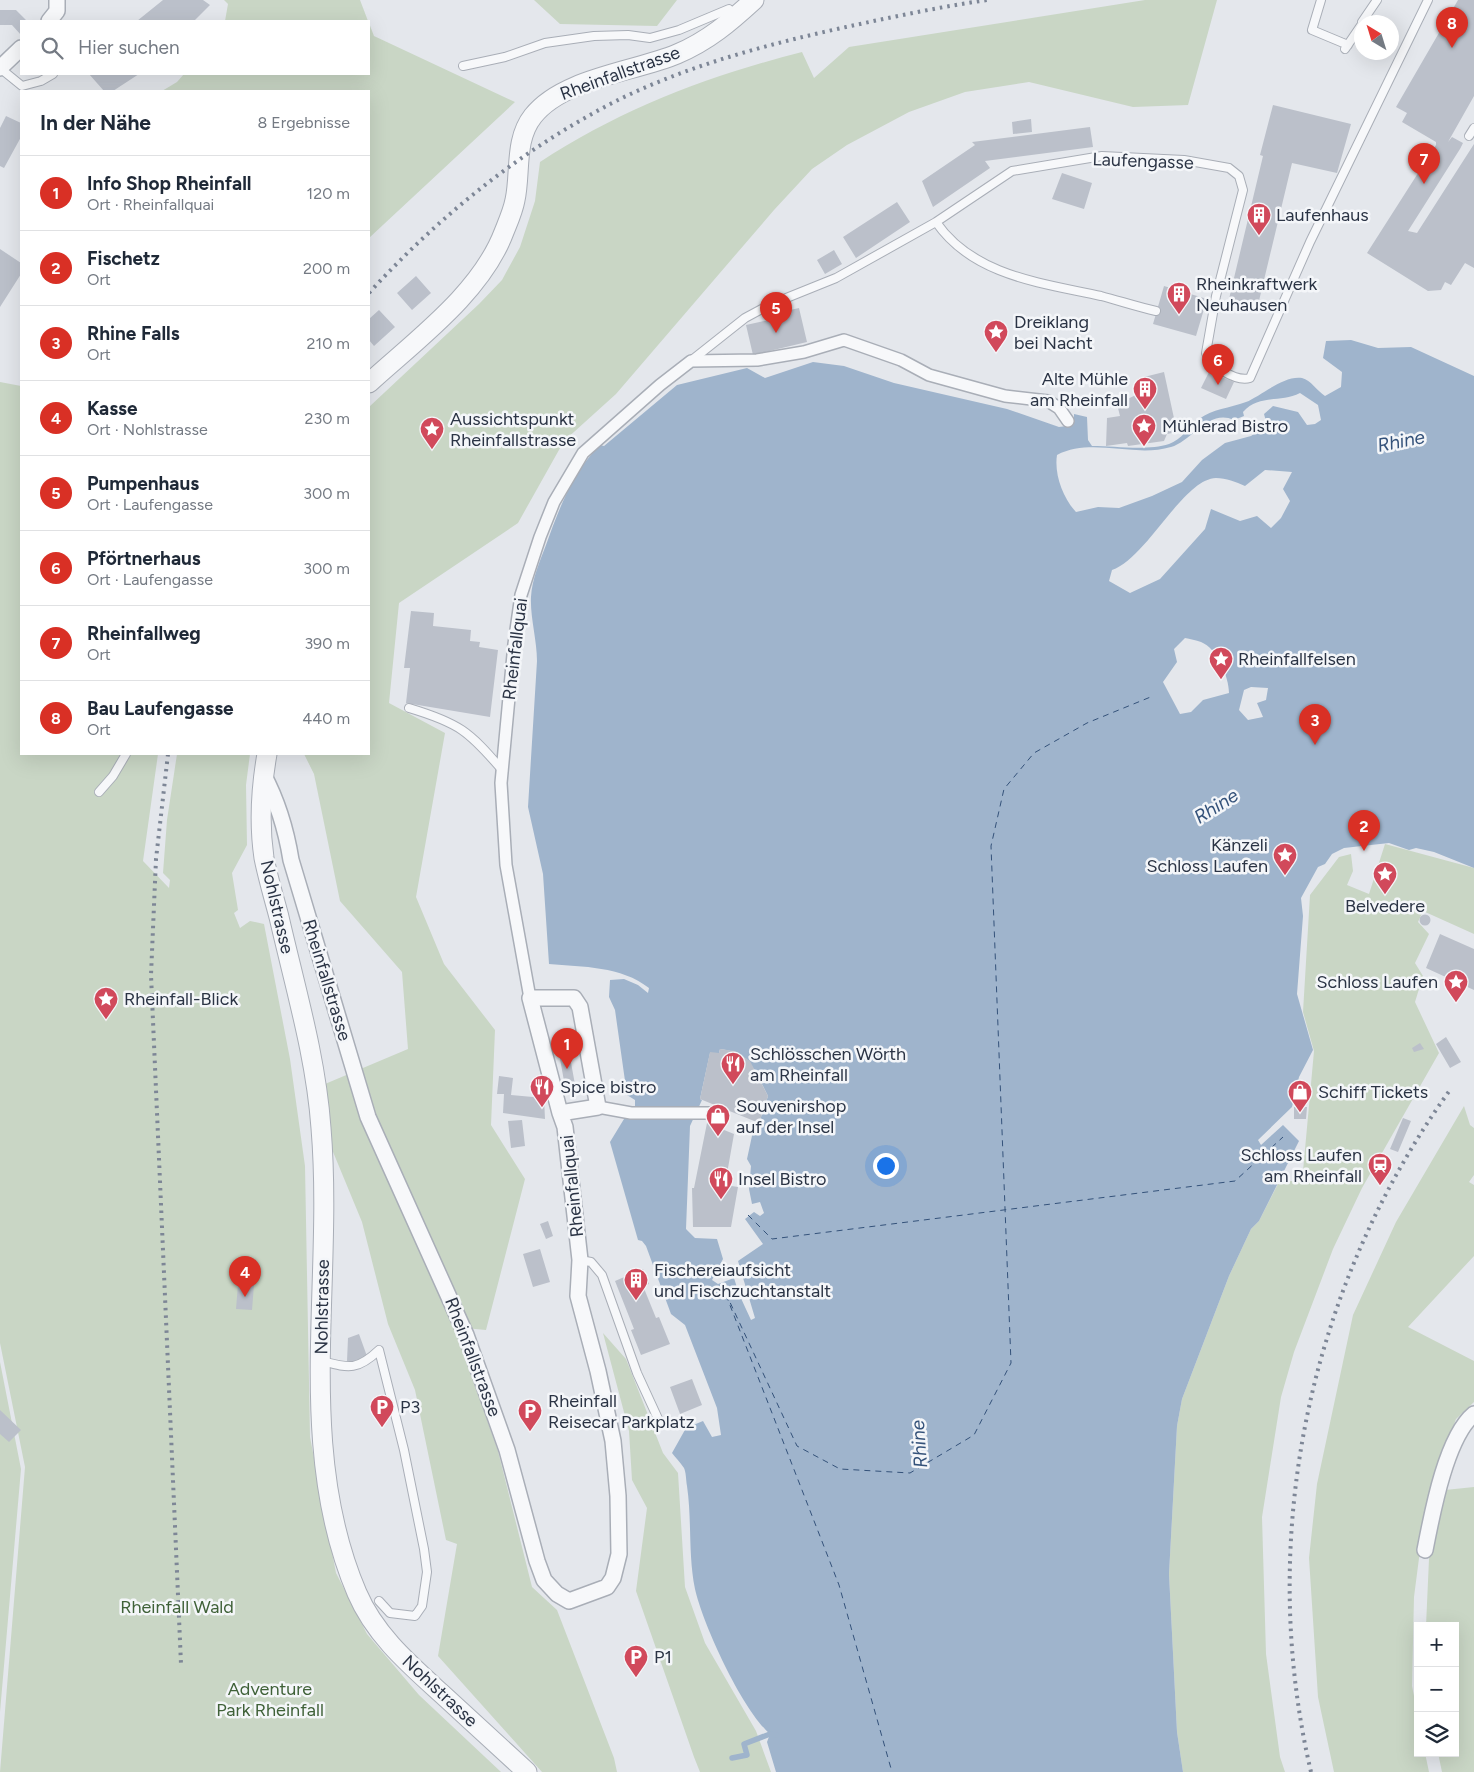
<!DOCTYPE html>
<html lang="de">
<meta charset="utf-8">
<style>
:root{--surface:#fff;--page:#f2f2f3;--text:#1f2937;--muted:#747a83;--line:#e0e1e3;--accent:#d93025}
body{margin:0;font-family:Figtree,sans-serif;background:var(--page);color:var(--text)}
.controls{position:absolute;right:15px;bottom:15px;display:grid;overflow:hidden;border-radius:0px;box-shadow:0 5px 20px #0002}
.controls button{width:45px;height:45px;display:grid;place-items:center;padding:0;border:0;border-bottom:1px solid var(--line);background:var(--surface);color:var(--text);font:25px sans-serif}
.compass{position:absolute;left:1354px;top:15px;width:45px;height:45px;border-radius:50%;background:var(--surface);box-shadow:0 5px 20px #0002;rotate:322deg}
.you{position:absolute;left:885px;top:1165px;width:18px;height:18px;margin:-12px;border:4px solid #fff;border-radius:50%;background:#1a73e8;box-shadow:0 0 0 8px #1a73e833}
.badge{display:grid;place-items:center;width:32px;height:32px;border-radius:50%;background:var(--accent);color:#fff;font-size:16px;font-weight:700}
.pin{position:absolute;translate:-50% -41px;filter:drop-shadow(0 1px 2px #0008)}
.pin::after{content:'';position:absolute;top:26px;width:18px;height:15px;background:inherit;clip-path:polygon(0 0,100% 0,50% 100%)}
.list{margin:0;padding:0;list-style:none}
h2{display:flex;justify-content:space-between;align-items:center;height:65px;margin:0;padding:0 20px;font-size:21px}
h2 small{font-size:16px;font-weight:400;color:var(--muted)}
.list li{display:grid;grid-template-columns:32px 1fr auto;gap:15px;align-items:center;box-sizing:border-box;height:75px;padding:0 20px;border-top:1px solid var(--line)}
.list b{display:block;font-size:19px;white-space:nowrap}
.list p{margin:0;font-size:16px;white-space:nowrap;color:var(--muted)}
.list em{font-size:16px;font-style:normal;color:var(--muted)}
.icon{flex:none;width:28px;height:28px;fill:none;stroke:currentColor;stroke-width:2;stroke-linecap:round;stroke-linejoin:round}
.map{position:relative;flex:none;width:1474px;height:1772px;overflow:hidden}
.search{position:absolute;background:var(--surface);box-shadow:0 5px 20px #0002;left:20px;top:20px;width:350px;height:55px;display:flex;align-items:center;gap:12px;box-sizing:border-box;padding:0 18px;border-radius:0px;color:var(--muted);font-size:19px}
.panel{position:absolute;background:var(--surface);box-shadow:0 5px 20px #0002;left:20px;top:90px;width:350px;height:665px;border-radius:0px}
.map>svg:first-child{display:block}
</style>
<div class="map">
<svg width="1474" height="1772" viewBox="0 0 1474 1772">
<rect width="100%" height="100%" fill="#e4e7ec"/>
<path fill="#c9d6c5" d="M224,0h136l8,21h-143l3,-17z
M534,0h143l-20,26 -97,-2z
M1145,0h72l-29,105 -55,2 -104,-25 -64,10 -56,20 -62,33 -35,24 -38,41 -158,184 -52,47 -46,82 -119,80 -10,100 56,30 -29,164 28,67 51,66 -4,95 34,54 -39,151 -32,-3 44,124 34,136 25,23 57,148 3,14h-75l-104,-116 19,-112 -11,-4 -31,-150 -27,-66 -26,-102 -31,-75 -6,-63 83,-35 -6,-77 -62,-71 -26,-127 -10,-20h65v-347l110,-103 23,-24 18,-33 15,-46 5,-39c81,-53 168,-86 262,-110l12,26 35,-31z
M369,23l5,13 141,66 -146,136v-147h-207l15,-9 7,-8h185z
M0,382l21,4v368h137l-15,107 26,27 1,-8 -7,-7 4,-53 10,-66h73l-4,31 1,60 -15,28 6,37 -4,3 6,15 10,-7 14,3 26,135 15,107 5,271 26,136 31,61 52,61 82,77h-501l25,-305 -25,-124z
M1385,844l89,24v66l-51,-23 -5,11 11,12 -14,29 8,13 -8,26 24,51 -77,135 -29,61 -39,103 -13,45 -19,120 4,137 14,103 5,15h-102l-6,-40 -8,-158 8,-148 5,-27 47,-123 22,-47 8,-8 21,-41 22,2 12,-131 -11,-39 7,-117 29,-38 12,-3 2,17 -6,14 22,9z
M1464,1106l6,19 4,3v47l-5,7 5,3v71l-66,71 66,34v41l-18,17 -30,85 -12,93 -2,89 6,30v37h7l4,19h-95l-16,-75 -9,-139 8,-74 36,-169 43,-93z
M603,1333l23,26 37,94 15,20 7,114 20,56 51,88 15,41h-71l-6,-15 -58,-166 11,-83 -15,-28 -3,-49z
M0,1362l21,107 -21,243z
M1474,1487v285h-32l-4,-19h17v-127h-29l3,-67 16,-69z"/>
<path fill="#9fb4cc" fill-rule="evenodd" d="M1351,340l27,8 33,-1 63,29v492l-40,-16 -18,-4 -7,2 -20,-7 -45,5 -12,6 -7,10 -7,3 -17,31 2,18 -6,78 16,56 -14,27 -7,30 -34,33 3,5 22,-20 16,16 -40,80 -8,8 -22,47 -47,123 -5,27 -8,148 8,158 6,40h-407l-9,-30 3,-8c-27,-23 -67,-109 -75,-145 -7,-34 -3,-69 -8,-103 -1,-6 -1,-14 -3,-18 -4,-6 -9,-11 -12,-15l14,-25 17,-7 9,16 9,-2 -4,-27 -32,-83 -14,-11 -25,-68 -4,-5 -4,-1 -28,-98 14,-23 11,-1v-18l-8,-5 -12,-85 -6,-13 1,-17 14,-1 14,6 10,8 1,-5c-28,-22 -66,-21 -100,-24l-6,-90 -15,-67 9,-146c0,-21 -7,-44 -6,-64 1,-18 9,-36 15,-52 13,-36 26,-72 54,-100l4,1 73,-61 70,-17 18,10 48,-16 31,4 50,17 113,26 52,18 15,-2v-11l13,3 1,23 4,6c23,0 56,5 77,-2 12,-4 20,-17 30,-25 13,-10 31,-11 47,-17 15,-6 38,-27 56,-24 9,2 15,13 23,18l16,-9 1,-15 -19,-14 3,-17zM1300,393l18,12 3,15 -6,4 -8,1 -9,-13 -25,-6 -9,8 3,11 -16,11 -26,7 -23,17 -20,22 -30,14 -33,12 -21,-1 -22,5c-13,-14 -22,-38 -19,-57 35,-18 77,3 114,-8 21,-6 38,-39 63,-27l10,-4 -1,-4c16,-18 37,-9 57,-19zM1265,470l27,2 -9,17 7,12 -9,17 -10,10 -14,-12 -17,5 -29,-12 -6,20 -45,50 -30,14 -21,-12 3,-11c35,-12 71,-91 104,-92 10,0 20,4 29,8zM1185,638c5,1 11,2 16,4 16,6 28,35 28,51l-26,7 -12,12 -11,2 -17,-32 14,-20 -3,-13zM1251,687l17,1 -2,12 -9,3 6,14 -15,3 -9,-10 5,-20zM720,1049c31,4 35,22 48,47l-9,27 -4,-1 -8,37 4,7 -2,23 3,15 8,-2 4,11 -4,3 -6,-4 -9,7 18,25 -25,17 17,57 -4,2 -12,-26 -5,-16 -16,6 -6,-4 11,-21 -6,-20 -22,-1 -9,-9 4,-103 12,-26 -2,-1 10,-46h9z"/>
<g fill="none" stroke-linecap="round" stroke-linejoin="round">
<path stroke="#9fb4cc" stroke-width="5.5" d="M732,1758l15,-3 -3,-11 26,-10 6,1"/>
<path stroke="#34527a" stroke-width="1" stroke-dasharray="6 5" stroke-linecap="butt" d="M748,1215l24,24 463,-58 48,-44
M721,1283l76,163 43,23 70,4 64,-38 37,-72 -20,-517 13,-57 30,-36 53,-30 66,-27
M726,1295l113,290 53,187"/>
</g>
<path fill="#bbc0ca" d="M163,0h40l7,5 -16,16h-57z
M1458,0h16v96l-26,46 4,-5 11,6 -3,6 -52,82 9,2 57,-89v124l-9,-5 -14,22 -6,-3 -4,8 -13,1 -61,-38 69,-108v-3l-34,-20 5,-9 -11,-6z
M0,10h16l11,11h-6v14l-9,-10h-12z
M89,74h50l-26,17h-9z
M1273,105l78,19 -14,49 -45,-10 -34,142 -29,-6 34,-143 -3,-1z
M6,116l15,7v14l-17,31 -4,-2v-38z
M1031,119l1,13 -19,2 -1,-12z
M1090,127l3,20 -108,14 5,7 -57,39 -11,-26 53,-36 -3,-3z
M1062,173l30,10 -8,26 -32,-10z
M897,202l13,20 -54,36 -13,-21z
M0,249l21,14v11l-21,33z
M834,250l8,14 -17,10 -8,-14z
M416,276l15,17 -19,17 -15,-17z
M1164,286l43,13 -11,37 -43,-12z
M799,308l8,34 -54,13 -7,-30 32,-7 -1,-5z
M379,310l16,17 -21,19 -5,-6v-21z
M1164,372l13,60 -10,2 -3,7 -36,5 -1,-3 -21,3 1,-28 13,-2 -3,-12 21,-10v-5l8,-3 -2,-9z
M1209,372l25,10 -8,17 -25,-11z
M411,611l23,2 -1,13 38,4 -1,11 10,1 -1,5 19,3 -8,67 -84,-14 4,-35h-6z
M1419.5 920a5.5 5.5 0 1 1 11 0a5.5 5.5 0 1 1-11 0Z
M1440,934l34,15v41l-48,-22z
M1446,1037l15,25 -11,6 -14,-24z
M1420,1043l4,6 -10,3 -2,-4z
M568,1046l8,44 -10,2 -8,-44z
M720,1049l15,2 15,10 18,35 -9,27 -59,-24 10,-47 9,1z
M499,1076l14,2 -2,17 33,3 1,21 -42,-6 1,-19h-7z
M1294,1107h13l-1,12h-12z
M1403,1118l8,3 -13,31 -8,-3z
M522,1120l3,26 -14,2 -3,-27z
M707,1123l27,11 -9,51 13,2 -7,40h-38l-1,-39h2z
M548,1221l5,15 -7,3 -6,-15z
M540,1249l10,33 -17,5 -10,-33z
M643,1269l6,15 -6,2 13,32 3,-1 11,27 -29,11 -10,-25 3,-1 -19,-48z
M238,1284l16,1 -2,25 -16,-1z
M359,1334l9,25 -12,4 -9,-2 1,-23z
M692,1379l10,26 -22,9 -10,-27z
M0,1410l21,20 -12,12 -9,-8z"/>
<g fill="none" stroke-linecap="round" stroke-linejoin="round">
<defs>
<path id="service" d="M1321,0l-9,30 36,15
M1362,22l15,-22
M1345,49l17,-25
M463,66l42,-9 40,-14 49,-7 34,-1 22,3 29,-8 50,-21 6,6
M0,68l22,18 19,-5 12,-7
M1469,136l5,-8
M936,222c37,54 106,61 165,74 19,5 37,11 55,15
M692,360l53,-42 24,-13 67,-27 100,-56 76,-51 90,-15 82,4 45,8 10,8 4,14 -27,106 -10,57c4,13 30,29 44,25l60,-136 118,-242
M409,708c50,15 60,23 94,63
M99,792l14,-16 13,-22
M580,1260l11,2 11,13 35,98 23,50
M321,1361c28,7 36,10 58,-11l25,100 20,99 3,23 -5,34 -7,10 -25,-3 -11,-12"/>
<path id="pedestrian" d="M530,998l-24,-133 -5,-82 13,-139 7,-49 19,-58 14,-35 29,-49 77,-68 31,-24 66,-1 47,-8 40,-12 57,20 28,15 76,21 43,5 11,7 9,13
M598,1107l33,6h79"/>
<path id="minor" d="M49,21l8,-10v-11
M0,68l21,-20
M263,774c15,28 23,55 28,86l77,257 98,218 41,115 30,111 7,19 13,14 12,7 38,-14 6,-9 6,-24 -1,-58 -5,-55 -15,-70 -20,-75 2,-36 -15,-133 -5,-14 -30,-115h44l6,9 18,100 -38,6
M1425,1550c7,-36 21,-113 49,-136"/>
<path id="tertiary" d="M369,383c47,-43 112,-90 135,-151 4,-10 9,-21 11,-32 6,-27 -1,-60 18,-84 30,-38 101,-44 144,-62 31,-13 53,-32 77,-54
M267,754c-6,34 -8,70 -3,104 4,20 10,40 15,59 16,70 37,140 42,211 13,155 -27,318 36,465 18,42 52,71 85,101 28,26 57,52 85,78"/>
</defs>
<use href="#service" stroke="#a9aeb7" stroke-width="10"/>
<use href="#pedestrian" stroke="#a9aeb7" stroke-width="14"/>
<use href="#minor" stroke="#a9aeb7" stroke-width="18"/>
<use href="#tertiary" stroke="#a9aeb7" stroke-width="21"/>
<use href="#service" stroke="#f7f8fa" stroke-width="8"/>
<use href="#pedestrian" stroke="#f7f8fa" stroke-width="11"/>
<use href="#minor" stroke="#f7f8fa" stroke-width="15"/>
<use href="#tertiary" stroke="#f7f8fa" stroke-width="19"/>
<path stroke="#7d8696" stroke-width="4" stroke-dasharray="2.5 5" stroke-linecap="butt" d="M369,293c72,-79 157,-147 253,-195 71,-34 147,-54 224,-71 46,-10 93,-20 141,-27
M168,754l-12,105 -5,116 30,689
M1311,1772c-55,-235 -2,-486 139,-682"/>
</g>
<defs>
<symbol id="building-pin" viewBox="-11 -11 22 30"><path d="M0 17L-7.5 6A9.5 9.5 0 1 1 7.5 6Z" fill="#d1495b" stroke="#f4f6f9"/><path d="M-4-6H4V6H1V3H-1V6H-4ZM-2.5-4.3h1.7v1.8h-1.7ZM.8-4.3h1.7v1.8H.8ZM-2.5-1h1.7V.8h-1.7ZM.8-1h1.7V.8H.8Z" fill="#fff"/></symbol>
<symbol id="sight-pin" viewBox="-11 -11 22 30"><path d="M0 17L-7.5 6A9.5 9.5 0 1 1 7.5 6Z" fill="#d1495b" stroke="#f4f6f9"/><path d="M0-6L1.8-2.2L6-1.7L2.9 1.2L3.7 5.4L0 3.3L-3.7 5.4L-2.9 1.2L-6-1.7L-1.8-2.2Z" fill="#fff"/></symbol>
<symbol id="restaurant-pin" viewBox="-11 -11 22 30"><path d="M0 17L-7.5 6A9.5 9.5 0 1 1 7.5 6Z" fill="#d1495b" stroke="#f4f6f9"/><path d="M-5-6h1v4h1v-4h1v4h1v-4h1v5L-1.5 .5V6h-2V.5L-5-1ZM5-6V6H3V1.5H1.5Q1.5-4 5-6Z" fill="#fff"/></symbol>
<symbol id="shop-pin" viewBox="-11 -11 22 30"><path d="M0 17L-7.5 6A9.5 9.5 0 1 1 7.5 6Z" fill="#d1495b" stroke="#f4f6f9"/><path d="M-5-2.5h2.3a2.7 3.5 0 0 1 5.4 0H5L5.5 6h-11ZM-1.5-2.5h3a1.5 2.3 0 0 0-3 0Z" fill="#fff"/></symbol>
<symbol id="station-pin" viewBox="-11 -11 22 30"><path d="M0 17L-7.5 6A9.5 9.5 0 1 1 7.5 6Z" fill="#d1495b" stroke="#f4f6f9"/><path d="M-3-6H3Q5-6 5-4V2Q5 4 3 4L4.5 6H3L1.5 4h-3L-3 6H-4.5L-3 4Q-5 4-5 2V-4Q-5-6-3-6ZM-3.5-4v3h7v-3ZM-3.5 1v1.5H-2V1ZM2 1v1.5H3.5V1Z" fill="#fff"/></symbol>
<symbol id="parking-pin" viewBox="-11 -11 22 30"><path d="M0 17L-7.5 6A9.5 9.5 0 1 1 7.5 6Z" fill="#d1495b" stroke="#f4f6f9"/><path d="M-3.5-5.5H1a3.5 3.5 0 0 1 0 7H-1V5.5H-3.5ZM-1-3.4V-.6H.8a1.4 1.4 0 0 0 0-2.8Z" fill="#fff"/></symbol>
</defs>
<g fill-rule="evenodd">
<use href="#building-pin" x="1245" y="201" width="28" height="38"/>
<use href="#building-pin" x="1165" y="280" width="28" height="38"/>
<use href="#sight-pin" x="982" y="318" width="28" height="38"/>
<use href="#building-pin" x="1131" y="375" width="28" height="38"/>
<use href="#sight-pin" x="1130" y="412" width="28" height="38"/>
<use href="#sight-pin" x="418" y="415" width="28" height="38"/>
<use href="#sight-pin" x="1207" y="645" width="28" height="38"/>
<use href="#sight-pin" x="1271" y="841" width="28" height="38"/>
<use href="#sight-pin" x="1371" y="860" width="28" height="38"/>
<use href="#sight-pin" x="1442" y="968" width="28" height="38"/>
<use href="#sight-pin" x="92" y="985" width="28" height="38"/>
<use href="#restaurant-pin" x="719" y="1050" width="28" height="38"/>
<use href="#restaurant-pin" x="528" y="1073" width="28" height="38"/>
<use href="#shop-pin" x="1286" y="1078" width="28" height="38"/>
<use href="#shop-pin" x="704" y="1102" width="28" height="38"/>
<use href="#station-pin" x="1366" y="1151" width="28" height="38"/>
<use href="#restaurant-pin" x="707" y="1165" width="28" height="38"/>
<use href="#building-pin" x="622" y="1266" width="28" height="38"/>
<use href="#parking-pin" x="368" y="1393" width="28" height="38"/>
<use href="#parking-pin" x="516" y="1397" width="28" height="38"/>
<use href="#parking-pin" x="622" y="1643" width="28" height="38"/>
</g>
<g text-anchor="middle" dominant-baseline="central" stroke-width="5" stroke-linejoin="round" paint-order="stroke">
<g font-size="18" fill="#2b3445" stroke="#f4f6f9">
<text transform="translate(620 73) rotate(-20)">Rheinfallstrasse</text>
<text transform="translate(1143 161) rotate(2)">Laufengasse</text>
<text transform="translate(515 649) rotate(-83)">Rheinfallquai</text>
<text transform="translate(277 907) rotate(77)">Nohlstrasse</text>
<text transform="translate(327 980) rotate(73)">Rheinfallstrasse</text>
<text transform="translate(572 1186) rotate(-96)">Rheinfallquai</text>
<text transform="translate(322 1307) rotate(-89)">Nohlstrasse</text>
<text transform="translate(473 1357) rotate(69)">Rheinfallstrasse</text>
<text transform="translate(440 1691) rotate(43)">Nohlstrasse</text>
</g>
<g font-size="18" fill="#2b3445" stroke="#f4f6f9" text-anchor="start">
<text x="1276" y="215">Laufenhaus</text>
<text x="1196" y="284">Rheinkraftwerk<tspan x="1196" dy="21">Neuhausen</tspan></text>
<text x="1014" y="322">Dreiklang<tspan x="1014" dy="21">bei Nacht</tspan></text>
<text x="1128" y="379" text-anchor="end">Alte Mühle<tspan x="1128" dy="21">am Rheinfall</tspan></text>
<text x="450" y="419">Aussichtspunkt<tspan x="450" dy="21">Rheinfallstrasse</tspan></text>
<text x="1162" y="426">Mühlerad Bistro</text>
<text x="1238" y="659">Rheinfallfelsen</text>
<text x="1268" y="845" text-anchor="end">Känzeli<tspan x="1268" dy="21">Schloss Laufen</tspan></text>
<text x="1385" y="906" text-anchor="middle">Belvedere</text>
<text x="1438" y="982" text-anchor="end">Schloss Laufen</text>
<text x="124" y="999">Rheinfall-Blick</text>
<text x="750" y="1054">Schlösschen Wörth<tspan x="750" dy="21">am Rheinfall</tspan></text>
<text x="560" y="1087">Spice bistro</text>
<text x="1318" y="1092">Schiff Tickets</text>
<text x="736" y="1106">Souvenirshop<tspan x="736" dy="21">auf der Insel</tspan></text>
<text x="1362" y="1155" text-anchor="end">Schloss Laufen<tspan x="1362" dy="21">am Rheinfall</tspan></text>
<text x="738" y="1179">Insel Bistro</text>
<text x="654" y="1270">Fischereiaufsicht<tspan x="654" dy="21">und Fischzuchtanstalt</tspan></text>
<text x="548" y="1401">Rheinfall<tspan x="548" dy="21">Reisecar Parkplatz</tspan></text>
<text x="400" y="1407">P3</text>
<text x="654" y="1657">P1</text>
</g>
<g font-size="18" fill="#3f6138" stroke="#f4f6f9">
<text x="177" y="1607">Rheinfall Wald</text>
<text x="270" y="1689">Adventure<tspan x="270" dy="21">Park Rheinfall</tspan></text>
</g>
<g font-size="19" font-style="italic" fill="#34527a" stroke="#f4f6f9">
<text transform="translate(1401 441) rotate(-11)">Rhine</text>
<text transform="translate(1216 806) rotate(-32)">Rhine</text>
<text transform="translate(919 1444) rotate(-94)">Rhine</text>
</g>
</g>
</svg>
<div class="controls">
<button>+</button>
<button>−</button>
<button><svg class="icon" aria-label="layers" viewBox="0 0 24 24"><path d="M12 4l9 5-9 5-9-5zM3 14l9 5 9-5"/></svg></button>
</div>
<svg class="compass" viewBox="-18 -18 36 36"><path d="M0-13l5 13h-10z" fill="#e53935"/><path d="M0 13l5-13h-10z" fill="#747a83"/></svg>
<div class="you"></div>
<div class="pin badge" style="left:567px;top:1069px">1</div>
<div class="pin badge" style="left:1364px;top:851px">2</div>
<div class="pin badge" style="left:1315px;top:745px">3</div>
<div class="pin badge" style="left:245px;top:1297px">4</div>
<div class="pin badge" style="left:776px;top:333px">5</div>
<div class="pin badge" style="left:1218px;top:385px">6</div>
<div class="pin badge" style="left:1424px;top:184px">7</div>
<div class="pin badge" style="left:1452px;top:48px">8</div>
<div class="search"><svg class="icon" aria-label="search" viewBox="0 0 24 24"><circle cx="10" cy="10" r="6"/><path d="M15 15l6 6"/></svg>Hier suchen</div>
<section class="panel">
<h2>In der Nähe<small>8 Ergebnisse</small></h2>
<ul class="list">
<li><span class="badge">1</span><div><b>Info Shop Rheinfall</b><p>Ort · Rheinfallquai</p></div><em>120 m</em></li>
<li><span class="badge">2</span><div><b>Fischetz</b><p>Ort</p></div><em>200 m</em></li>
<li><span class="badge">3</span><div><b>Rhine Falls</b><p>Ort</p></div><em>210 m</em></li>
<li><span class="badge">4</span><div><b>Kasse</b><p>Ort · Nohlstrasse</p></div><em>230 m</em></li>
<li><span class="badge">5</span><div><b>Pumpenhaus</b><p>Ort · Laufengasse</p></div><em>300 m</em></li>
<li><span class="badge">6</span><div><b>Pförtnerhaus</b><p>Ort · Laufengasse</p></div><em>300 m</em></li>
<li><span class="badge">7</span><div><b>Rheinfallweg</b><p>Ort</p></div><em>390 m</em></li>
<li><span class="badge">8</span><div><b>Bau Laufengasse</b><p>Ort</p></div><em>440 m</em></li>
</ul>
</section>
</div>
